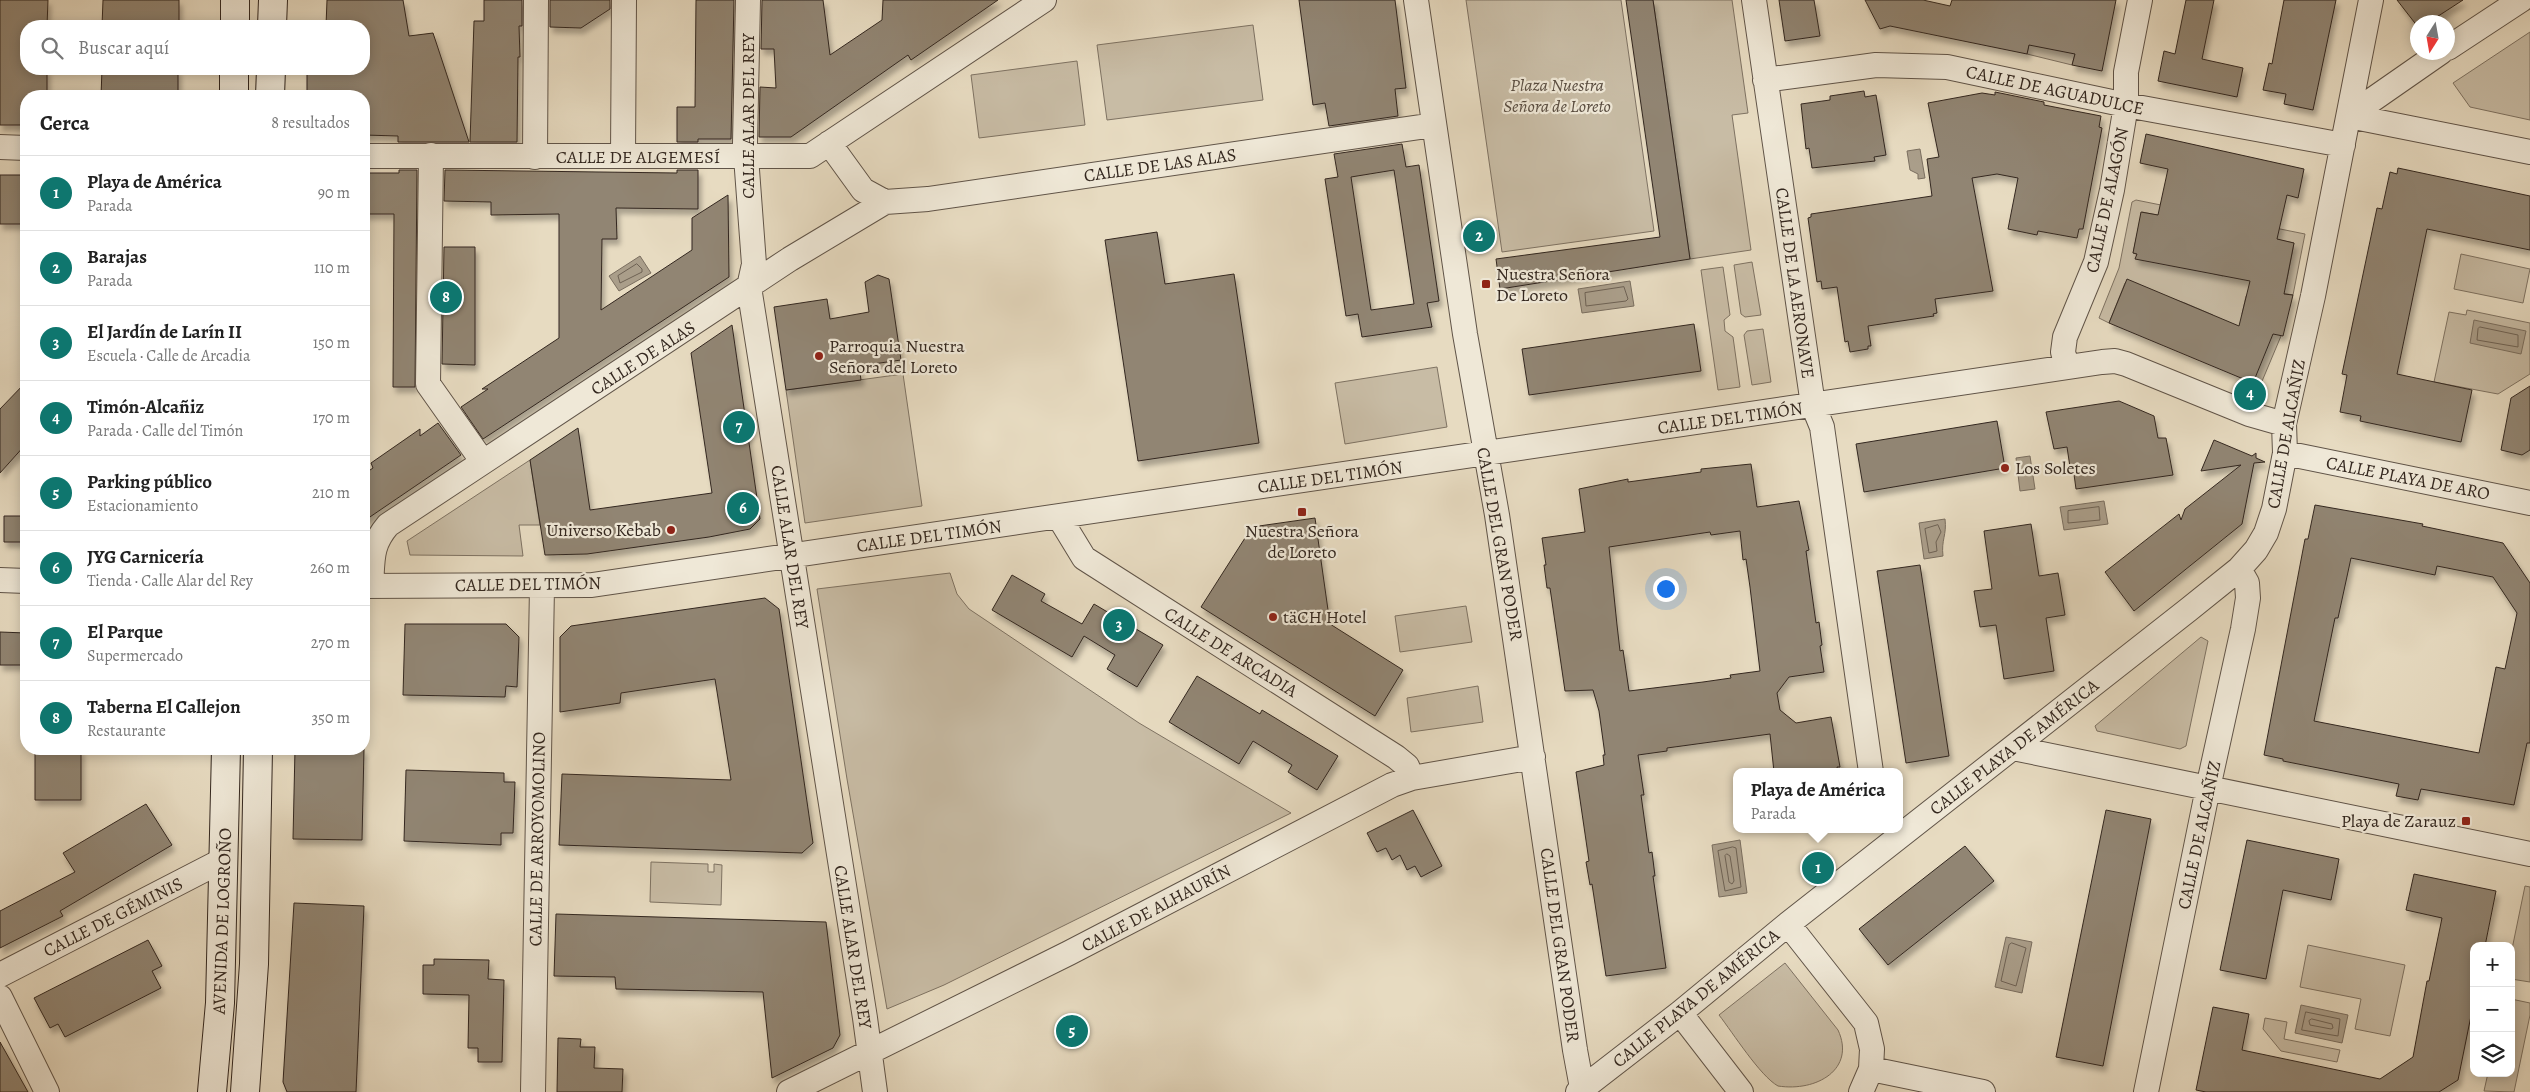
<!DOCTYPE html>
<html lang="es">
<meta charset="utf-8">
<style>
:root{--surface:#fff;--page:#f6f6f6;--text:#222;--muted:#767676;--line:#e0e0e0;--accent:#0f766e}
body{margin:0;font-family:Alegreya,serif;background:var(--page);color:var(--text)}
.controls{position:absolute;right:15px;bottom:15px;display:grid;overflow:hidden;border-radius:10px;box-shadow:0 2px 12px #0003}
.controls button{width:45px;height:45px;display:grid;place-items:center;padding:0;border:0;border-bottom:1px solid var(--line);background:var(--surface);color:var(--text);font:25px sans-serif}
.compass{position:absolute;left:2410px;top:15px;width:45px;height:45px;border-radius:50%;background:var(--surface);box-shadow:0 2px 12px #0003;rotate:191deg}
.you{position:absolute;left:1665px;top:588px;width:18px;height:18px;margin:-12px;border:4px solid #fff;border-radius:50%;background:#1a73e8;box-shadow:0 0 0 8px #1a73e833}
.badge{display:grid;place-items:center;width:32px;height:32px;border-radius:50%;background:var(--accent);color:#fff;font-size:16px;font-weight:700}
.pin{position:absolute;translate:-50% -50%;border:2px solid #fff;box-shadow:0 1px 5px #0006}
.popup{position:absolute;left:1733px;top:768px;width:170px;height:65px;box-sizing:border-box;display:grid;place-content:center;border-radius:10px;background:var(--surface);filter:drop-shadow(0 1px 4px #0005);font-size:16px;white-space:nowrap;color:var(--muted)}
.popup b{font-size:19px;color:var(--text)}
.popup::after{content:'';position:absolute;left:50%;top:100%;margin-left:-10px;border:10px solid transparent;border-top-color:var(--surface)}
.list{margin:0;padding:0;list-style:none}
h2{display:flex;justify-content:space-between;align-items:center;height:65px;margin:0;padding:0 20px;font-size:21px}
h2 small{font-size:16px;font-weight:400;color:var(--muted)}
.list li{display:grid;grid-template-columns:32px 1fr auto;gap:15px;align-items:center;box-sizing:border-box;height:75px;padding:0 20px;border-top:1px solid var(--line)}
.list b{display:block;font-size:19px;white-space:nowrap}
.list p{margin:0;font-size:16px;white-space:nowrap;color:var(--muted)}
.list em{font-size:16px;font-style:normal;color:var(--muted)}
.icon{flex:none;width:28px;height:28px;fill:none;stroke:currentColor;stroke-width:2;stroke-linecap:round;stroke-linejoin:round}
.map{position:relative;flex:none;width:2530px;height:1092px;overflow:hidden}
.search{position:absolute;background:var(--surface);box-shadow:0 2px 12px #0003;left:20px;top:20px;width:350px;height:55px;display:flex;align-items:center;gap:12px;box-sizing:border-box;padding:0 18px;border-radius:20px;color:var(--muted);font-size:19px}
.panel{position:absolute;background:var(--surface);box-shadow:0 2px 12px #0003;left:20px;top:90px;width:350px;height:665px;border-radius:20px}
.map>svg:first-child{display:block}
</style>
<div class="map">
<svg width="2530" height="1092" viewBox="0 0 2530 1092">
<defs>
<filter id="shadow"><feDropShadow dx="3" dy="5.5" stdDeviation="2.5" flood-color="#0004"/></filter>
</defs>
<rect width="100%" height="100%" fill="#e7dbc1"/>
<filter id="stains"><feTurbulence type="fractalNoise" baseFrequency=".004" numOctaves="4"/><feColorMatrix values="0 0 0 0 .2 0 0 0 0 .09 0 0 0 0 .02 0 0 0 .5 -.17"/></filter>
<radialGradient id="worn" r=".72"><stop offset=".6" stop-color="#630" stop-opacity="0"/><stop offset="1" stop-color="#630" stop-opacity=".3"/></radialGradient>
<path fill="#c8bca5" stroke="#7e7262" fill-rule="evenodd" d="M1466,0h155l33,231 -152,21z
M1653,0h79l16,113 -16,2 19,135 -61,9z
M1253,25l10,75 -156,20 -10,-75z
M2033,25l42,29 -3,11 -45,-11z
M2530,32v88l-60,-13 -17,-24z
M1077,61l8,64 -106,13 -8,-63z
M2136,200l169,34 -12,61 -24,-4 -23,5 -4,18 39,22 -21,50 -7,-3 -45,-58 5,-10 -28,-12 -60,-20 -16,40 -10,-5 20,-50 13,-66zM2142,212l152,31 -8,41 -60,-19 -3,11 -90,-23z
M2461,254l69,15 -7,34 -69,-14z
M1752,262l9,53 -16,2 -4,-3 -7,-49z
M1723,267l7,48 -6,5 1,11 8,6 7,50 -22,3 -17,-120z
M2467,310l63,13v51l-32,20 -64,-12 15,-70 17,3z
M1763,329l8,53 -19,3 -8,-50 3,-4z
M1437,367l10,60 -102,17 -10,-61z
M903,374l19,132 -117,17 -19,-133z
M530,460l10,65h-21l4,31 -113,-1 -3,-14z
M950,573l7,21 12,15 170,114 152,90 -347,172 -57,24 -40,-230 -30,-190z
M1466,606l6,36 -72,10 -5,-36z
M2201,637l7,4 -22,105 -6,3 -83,-18 -2,-5z
M1478,686l5,36 -72,10 -4,-34z
M651,862l57,2v8h6v-8l8,1 -1,40 -71,-3z
M2525,886l5,1v95l-19,-3v-25z
M2308,945l97,20 -15,71 -35,-7 6,-30 -61,-12z
M1785,963l53,67c18,39 -21,62 -60,56 -18,-10 -45,-53 -59,-71z
M2511,999l19,4v12l-16,77 -30,-1 4,-18h23z
M2265,1018l22,4 -3,17 56,11 -3,12 -56,-11 -18,-22z"/>
<path fill="#aa9e8a" stroke="#7a6e5f" d="M1920,149l5,29 -7,1v-5l-8,-4 -3,-19z
M640,256l11,17 -32,18 -10,-15z
M1630,281l4,25 -52,7 -4,-24z
M2474,320l52,11 -5,23 -51,-11z
M2030,456l5,33 -15,2 -4,-33z
M2104,501l4,23 -44,6 -4,-23z
M1945,519c2,16 -4,21 -2,37l-19,3 -5,-36z
M1740,840l7,53 -28,4 -7,-52z
M2006,937l26,5 -10,51 -27,-6z
M2301,1005l47,10 -6,28 -47,-10z"/>
<g fill="none" stroke-linecap="round" stroke-linejoin="round">
<path stroke="#6e6254" stroke-width="1" d="M637,264l5,5v3l-22,11 -2,-7z
M1624,287l4,12 -2,2 -40,5 -1,-13z
M2480,327l38,8v12l-41,-7 1,-11z
M2099,507l1,13 -32,3v-12z
M1938,525l3,7 -5,10 1,9 -8,2 -4,-24z
M1733,847l3,1 5,39 -16,4 -7,-40z
M1727,854l3,2 4,25 -2,3 -3,-2 -4,-26z
M2012,943l14,5 -10,38 -15,-5 8,-36z
M2306,1012l34,7 -2,17 -36,-6z
M2312,1019l20,5 1,4 -2,1 -21,-4 -1,-4z"/>
</g>
<path fill="#918573" stroke="#33271f" fill-rule="evenodd" filter="url(#shadow)" d="M0,0h48l-1,26h-21v43h21v27h-21v29h-26z
M103,0h76v26h-77z
M327,0h76l6,36 24,-3 36,109h-71v-6l-34,-1v-39h-57v-27h57v-43h-38z
M484,0h38v26h-3l1,31h-2l-1,85h-47l4,-121h10z
M550,0h60v9l-29,19 -31,-1z
M696,0h38l-3,139h-33v3h-21v-35h18z
M762,0h61l7,55 52,-35 1,-20h115l-87,60 -3,-5 -117,82h-32l1,-50 16,1 -2,-39h-13z
M1299,0h96l11,88 -11,1 3,27 -69,10 -4,-23 -12,2z
M1626,0h27l37,259 -190,30 -4,-30 164,-22z
M1779,0h35l6,36 -35,5z
M1865,0h58l27,6 2,-6h164l-14,71 -30,-6 3,-11 -46,-9 -2,9 -137,-28 -10,3z
M2186,0h28l-12,59 41,9 -6,29 -79,-16 6,-30 11,3z
M2284,0h52l-23,110 -29,-6 2,-10 -23,-4 6,-27 3,1z
M2397,0h66l-34,22h-11v5z
M102,69h76v27h-77z
M1864,91l1,6 11,-2 10,60 -12,2 1,4 -63,7 -3,-20 -3,1 -5,-45 29,-4v-4z
M1995,92l49,10v3l57,11 -2,11 3,1 -19,101h-4l-2,9 -39,-7 -1,4 -29,-6 10,-51 -21,-4 -25,4 21,113 -58,8 2,14 -4,1 1,2 -66,10 3,20h-3v3l-18,3 -2,-11 -3,1 -8,-55 -15,2 -1,-8 -4,1 -9,-64 3,-1v-3l121,-18 -5,-37 12,-2 -11,-54 54,-10 13,2z
M2146,134l158,35 -6,29 -11,-3 -10,44 17,4 -10,51 9,1 -10,41 -10,-2 -20,49 -144,-60 18,-44 112,47 11,-45 -115,-22 2,-5 -4,-1 8,-41 17,3 10,-46 -28,-6z
M1402,144l4,23 13,-2 20,136 -12,2 5,24 -70,10 -4,-23 -12,2 -21,-137 13,-2 -4,-23zM1394,170l20,134 -43,6 -20,-133z
M2398,168l132,28v54l-103,-21 -30,145 75,16 -11,52 -101,-21 1,-5 -21,-4 7,-37 -5,-1 35,-166 5,1 8,-37 7,2z
M399,170h18l-2,217h-22l1,-173h-30v-41h35z
M445,170l232,3v-3h21v39l-82,-1 1,31h-15l-1,71 91,-60v-32l36,-23 1,82 -246,162 -22,-32 27,-18h-6l77,-51v-124l-68,1v-13l-47,-1z
M0,175h26v49h-26z
M1157,232l8,52 69,-10 25,169 -121,18 -33,-221z
M444,247h31v118l-33,-1z
M878,275l11,4 12,81 -42,6 2,14 -75,10 -12,-83 53,-8 3,20 39,-7 -4,-30z
M1694,324l7,47 -172,24 -7,-46z
M732,325l28,194 -10,10 -41,8 -122,17 -42,1 -15,-95 48,-32 12,82 122,-17 -21,-140z
M26,382v62l-26,29v-64z
M2530,386v64l-8,5 -21,-5 10,-52z
M2119,401l35,15 4,22h8l7,37 -97,14 -3,-22h-3l-3,-20 -13,2 -8,-37z
M1997,421l8,47 -141,24 -8,-48z
M438,423l23,32 -97,66v-47l9,-6 -2,-5 49,-34v7z
M2214,440l38,16 4,-3v5l9,4 -11,1 -12,61 -108,87 -29,-39 74,-58 2,6 4,-11 56,-44 -40,6z
M1751,464l6,43 42,-6 10,49 -3,1 10,72 3,-1 3,23 -2,1 4,26 -35,5 -12,16 3,17 16,13 35,-6 9,50h-3l1,5h-64l-4,-38 -103,14v3l-29,4 6,40h-3l8,58 3,-1 3,24h-2l13,92 -60,8 -14,-92 -2,1 -4,-23 3,-1 -13,-89 28,-7 -1,-10h2l-6,-44 -6,-21 -28,1 -15,-103h-3l-3,-23h2l-4,-27 43,-6 -6,-43 49,-10v3l73,-10v-3zM1740,531l3,29 3,-1 4,28 10,84 -30,4 1,3 -28,4 -74,9 -6,-41 -3,1 -3,-26 -8,-78 101,-15 1,3z
M2315,505l108,19 -1,2 81,17 27,40v160h-3l-13,62 -93,-16 -3,11 -22,-4 3,-12 -116,-23v-2l-19,-4 41,-216h3zM2351,558l84,17 2,-9 56,11 24,36 -12,56 -9,-2 -17,86 -165,-32 21,-103h3z
M4,516h22v26h-22z
M1315,518l15,106 73,46 -28,46 -174,-109 51,-80z
M2031,524l8,52 19,-3 7,42 -19,3 8,53 -50,8 -8,-54 -16,2 -6,-36 18,-2 -8,-58z
M1920,565l29,191 -43,7 -29,-192z
M1012,575l33,19 -4,7 41,23 12,-20 69,41 -26,42 -30,-18 8,-14 -31,-19 -12,21 -80,-47z
M765,598l14,11 34,234 -11,10 -243,-8 3,-71 169,6 -16,-101 -94,14 -1,10 -60,9v-75l11,-11z
M405,624h101l13,13 -2,50 -11,-1 -1,11 -102,-2z
M0,632l26,1v32h-26z
M1197,676l63,38 2,-4 76,46 -21,34 -29,-18 4,-7 -39,-24 -14,23 -70,-42z
M35,749h46v51h-46z
M295,749h69l-2,91 -69,-1z
M406,770l98,3v9h11l-2,51h-12v12l-97,-4z
M146,804l26,41 -112,66 3,5 -63,32v-37l75,-39 -12,-19z
M1413,810l29,56 -21,11 -6,-11 -8,4 -7,-15 -8,5 -6,-12 -9,4 -10,-19z
M2106,810l45,9 -48,247 -47,-9z
M2247,840l92,19 -8,41 -48,-10 -17,89 -46,-9z
M1965,846l29,35 -106,84 -29,-36z
M2414,874l82,17 -11,55h-11v55l-16,79 -19,12h-233l-10,-2 17,-83 36,7 -7,36 138,29 33,-22 14,-76h2l13,-63 -36,-8z
M294,903l70,3 -8,186h-69l-4,-10z
M556,914l270,8 14,113 -7,13 -61,30 -9,-86 -147,-3 -1,-12 -61,-1z
M148,940l14,26 -10,5 9,17 -96,49 -7,-13 -8,4 -16,-30z
M434,959l55,1 -1,19 16,1 -2,82h-24v-14h-10l1,-53 -46,-1v-29h11z
M558,1038l23,1 -1,8h15l-1,21 29,1 -1,23h-65z
M0,1042l28,50h-28z"/>
<g fill="none" stroke-linecap="round" stroke-linejoin="round">
<defs>
<path id="street" d="M748,0l-3,143 9,121 -5,23 116,731 10,74
M1416,0l49,334 32,181 78,535 7,38
M1754,0l59,405 9,22 49,345
M2448,48l73,-48
M1765,80l111,-15 71,2 179,38 217,40
M2349,116l181,36
M2349,116l92,-64
M829,143l34,47 22,12
M0,147l26,1
M431,155l-3,229 55,78
M364,156h446l234,-156
M623,156l1,-156
M535,157l1,-157
M2067,367l-4,-15 2,-15 31,-75 16,-72 14,-85v-33l14,-72
M2285,453l245,50
M1059,517l25,41 312,199 11,9 5,12
M0,580l26,1
M364,586l228,-1 1510,-223 13,-1 11,3 123,50 35,10
M371,586c2,-26 -1,-40 17,-61l402,-266 95,-57 43,-3 506,-74
M2013,748l517,106
M1788,924l78,99 6,26 -1,20 -10,23
M0,975l225,-116
M0,997l47,95
M1680,1013l61,79
M1871,1069l112,23
M533,1092l9,-505
M789,1092l280,-139 323,-168 20,-7 121,-21
M1578,1092l102,-79 108,-89 400,-314 51,-41 17,-19 10,-17 8,-24 11,-56 -1,-29 29,-128 58,-296
M2146,1092l62,-304 35,-159 5,-31 -1,-15 -8,-14"/>
<path id="secondary" d="M235,26v-26
M272,26l1,-26
M234,96v-27
M270,96l1,-27
M212,1092l8,-89 6,-254
M245,1092l9,-128 4,-215"/>
</defs>
<use href="#street" stroke="#605448" stroke-width="26"/>
<use href="#secondary" stroke="#33271f" stroke-width="30"/>
<use href="#street" stroke="#efe8d7" stroke-width="24"/>
<use href="#secondary" stroke="#efe8d7" stroke-width="28"/>
</g>
<g fill="#8f2418" stroke="#efe8d7" stroke-width="2">
<rect x="1481" y="279" width="10" height="10" rx="2.5"/>
<circle cx="819" cy="356" r="5"/>
<circle cx="2005" cy="468" r="5"/>
<rect x="1297" y="507" width="10" height="10" rx="2.5"/>
<circle cx="671" cy="530" r="5"/>
<circle cx="1273" cy="617" r="5"/>
<rect x="2461" y="816" width="10" height="10" rx="2.5"/>
</g>
<g text-anchor="middle" dominant-baseline="central" stroke-width="4.5" stroke-linejoin="round" paint-order="stroke">
<g font-size="18" font-style="italic" fill="#584c40" stroke="#efe8d7">
<text x="1557" y="85">Plaza Nuestra<tspan x="1557" dy="21">Señora de Loreto</tspan></text>
</g>
<g font-size="18" fill="#33271f" stroke="#efe8d7">
<text transform="translate(2055 90) rotate(12)">CALLE DE AGUADULCE</text>
<text transform="translate(748 116) rotate(-90)">CALLE ALAR DEL REY</text>
<text x="638" y="157">CALLE DE ALGEMESÍ</text>
<text transform="translate(1160 165) rotate(-8)">CALLE DE LAS ALAS</text>
<text transform="translate(2107 200) rotate(-78)">CALLE DE ALAGÓN</text>
<text transform="translate(1795 283) rotate(82)">CALLE DE LA AERONAVE</text>
<text transform="translate(643 358) rotate(-33)">CALLE DE ALAS</text>
<text transform="translate(1730 418) rotate(-8)">CALLE DEL TIMÓN</text>
<text transform="translate(2286 434) rotate(-80)">CALLE DE ALCAÑIZ</text>
<text transform="translate(1330 477) rotate(-8)">CALLE DEL TIMÓN</text>
<text transform="translate(2408 478) rotate(11)">CALLE PLAYA DE ARO</text>
<text transform="translate(929 536) rotate(-8)">CALLE DEL TIMÓN</text>
<text transform="translate(1500 544) rotate(80)">CALLE DEL GRAN PODER</text>
<text transform="translate(790 547) rotate(81)">CALLE ALAR DEL REY</text>
<text transform="translate(528 584) rotate(-1)">CALLE DEL TIMÓN</text>
<text transform="translate(1231 652) rotate(32)">CALLE DE ARCADIA</text>
<text transform="translate(2014 747) rotate(-38)">CALLE PLAYA DE AMÉRICA</text>
<text transform="translate(2199 835) rotate(-78)">CALLE DE ALCAÑIZ</text>
<text transform="translate(537 839) rotate(-89)">CALLE DE ARROYOMOLINO</text>
<text transform="translate(1156 908) rotate(-28)">CALLE DE ALHAURÍN</text>
<text transform="translate(113 917) rotate(-27)">CALLE DE GÉMINIS</text>
<text transform="translate(222 921) rotate(-88)">AVENIDA DE LOGROÑO</text>
<text transform="translate(1560 945) rotate(82)">CALLE DEL GRAN PODER</text>
<text transform="translate(853 947) rotate(81)">CALLE ALAR DEL REY</text>
<text transform="translate(1696 998) rotate(-39)">CALLE PLAYA DE AMÉRICA</text>
</g>
<g font-size="18" fill="#33271f" stroke="#efe8d7" text-anchor="start">
<text x="1496" y="274">Nuestra Señora<tspan x="1496" dy="21">De Loreto</tspan></text>
<text x="829" y="346">Parroquia Nuestra<tspan x="829" dy="21">Señora del Loreto</tspan></text>
<text x="2015" y="468">Los Soletes</text>
<text x="661" y="530" text-anchor="end">Universo Kebab</text>
<text x="1302" y="531" text-anchor="middle">Nuestra Señora<tspan x="1302" dy="21">de Loreto</tspan></text>
<text x="1283" y="617">täCH Hotel</text>
<text x="2456" y="821" text-anchor="end">Playa de Zarauz</text>
</g>
</g>
<rect width="100%" height="100%" filter="url(#stains)"/>
<rect width="100%" height="100%" fill="url(#worn)"/>
</svg>
<div class="controls">
<button>+</button>
<button>−</button>
<button><svg class="icon" aria-label="layers" viewBox="0 0 24 24"><path d="M12 4l9 5-9 5-9-5zM3 14l9 5 9-5"/></svg></button>
</div>
<svg class="compass" viewBox="-18 -18 36 36"><path d="M0-13l5 13h-10z" fill="#e53935"/><path d="M0 13l5-13h-10z" fill="#767676"/></svg>
<div class="you"></div>
<div class="pin badge" style="left:1818px;top:868px">1</div>
<div class="popup"><b>Playa de América</b>Parada</div>
<div class="pin badge" style="left:1479px;top:236px">2</div>
<div class="pin badge" style="left:1119px;top:625px">3</div>
<div class="pin badge" style="left:2250px;top:394px">4</div>
<div class="pin badge" style="left:1072px;top:1031px">5</div>
<div class="pin badge" style="left:743px;top:508px">6</div>
<div class="pin badge" style="left:739px;top:427px">7</div>
<div class="pin badge" style="left:446px;top:297px">8</div>
<div class="search"><svg class="icon" aria-label="search" viewBox="0 0 24 24"><circle cx="10" cy="10" r="6"/><path d="M15 15l6 6"/></svg>Buscar aquí</div>
<section class="panel">
<h2>Cerca<small>8 resultados</small></h2>
<ul class="list">
<li><span class="badge">1</span><div><b>Playa de América</b><p>Parada</p></div><em>90 m</em></li>
<li><span class="badge">2</span><div><b>Barajas</b><p>Parada</p></div><em>110 m</em></li>
<li><span class="badge">3</span><div><b>El Jardín de Larín II</b><p>Escuela · Calle de Arcadia</p></div><em>150 m</em></li>
<li><span class="badge">4</span><div><b>Timón-Alcañiz</b><p>Parada · Calle del Timón</p></div><em>170 m</em></li>
<li><span class="badge">5</span><div><b>Parking público</b><p>Estacionamiento</p></div><em>210 m</em></li>
<li><span class="badge">6</span><div><b>JYG Carnicería</b><p>Tienda · Calle Alar del Rey</p></div><em>260 m</em></li>
<li><span class="badge">7</span><div><b>El Parque</b><p>Supermercado</p></div><em>270 m</em></li>
<li><span class="badge">8</span><div><b>Taberna El Callejon</b><p>Restaurante</p></div><em>350 m</em></li>
</ul>
</section>
</div>
